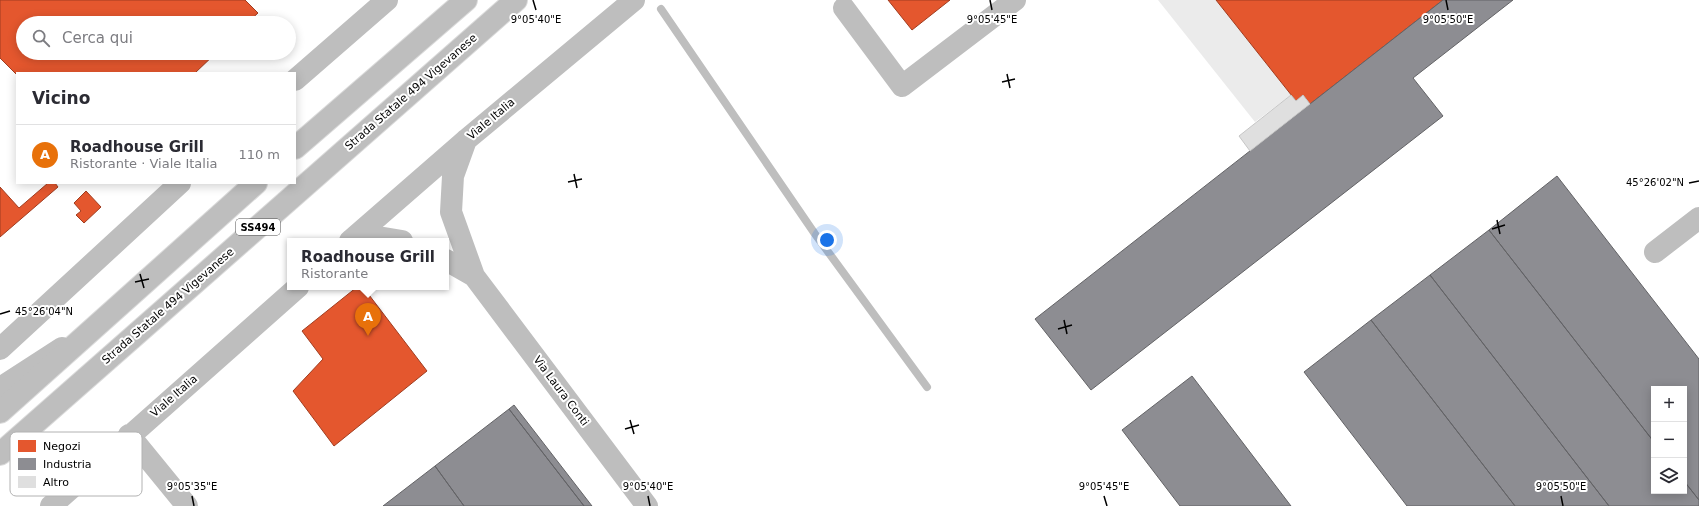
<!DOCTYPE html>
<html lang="it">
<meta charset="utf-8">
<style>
:root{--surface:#fff;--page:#f7f7f7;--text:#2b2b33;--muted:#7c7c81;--line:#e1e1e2;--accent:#ea580c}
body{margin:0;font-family:"DejaVu Sans",sans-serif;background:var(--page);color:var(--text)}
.controls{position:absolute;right:12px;bottom:12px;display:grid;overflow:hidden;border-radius:0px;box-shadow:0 2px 10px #0003}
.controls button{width:36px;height:36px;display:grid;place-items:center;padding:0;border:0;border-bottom:1px solid var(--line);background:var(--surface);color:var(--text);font:20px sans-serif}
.you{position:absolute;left:827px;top:240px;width:14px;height:14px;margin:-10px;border:3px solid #fff;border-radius:50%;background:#1a73e8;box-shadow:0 0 0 6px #1a73e833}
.badge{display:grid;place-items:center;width:26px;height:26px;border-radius:50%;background:var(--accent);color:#fff;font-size:13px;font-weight:700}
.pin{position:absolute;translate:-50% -33px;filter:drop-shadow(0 1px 2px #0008)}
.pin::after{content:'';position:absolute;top:21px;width:14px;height:12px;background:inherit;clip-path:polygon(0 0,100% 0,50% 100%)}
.popup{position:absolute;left:287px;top:238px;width:162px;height:52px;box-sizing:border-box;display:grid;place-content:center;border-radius:0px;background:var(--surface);filter:drop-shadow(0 1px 3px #0005);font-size:13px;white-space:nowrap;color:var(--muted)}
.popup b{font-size:15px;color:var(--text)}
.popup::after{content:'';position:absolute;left:50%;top:100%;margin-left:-8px;border:8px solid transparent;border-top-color:var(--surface)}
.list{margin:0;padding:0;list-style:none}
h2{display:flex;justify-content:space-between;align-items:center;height:52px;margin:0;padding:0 16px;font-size:17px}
h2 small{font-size:13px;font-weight:400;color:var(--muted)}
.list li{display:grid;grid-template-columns:26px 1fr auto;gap:12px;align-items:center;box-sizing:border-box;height:60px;padding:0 16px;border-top:1px solid var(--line)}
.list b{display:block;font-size:15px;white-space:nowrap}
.list p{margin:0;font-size:13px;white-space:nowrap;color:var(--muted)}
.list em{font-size:13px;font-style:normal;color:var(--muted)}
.icon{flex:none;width:22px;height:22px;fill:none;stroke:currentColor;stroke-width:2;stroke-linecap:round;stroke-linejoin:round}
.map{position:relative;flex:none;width:1699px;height:506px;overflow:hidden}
.search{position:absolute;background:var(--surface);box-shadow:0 2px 10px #0003;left:16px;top:16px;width:280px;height:44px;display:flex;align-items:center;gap:10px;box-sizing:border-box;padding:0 14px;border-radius:22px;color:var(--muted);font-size:15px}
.panel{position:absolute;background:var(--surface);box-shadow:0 2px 10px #0003;left:16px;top:72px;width:280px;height:112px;border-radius:0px}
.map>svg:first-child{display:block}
</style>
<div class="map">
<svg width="1699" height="506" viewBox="0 0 1699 506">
<rect width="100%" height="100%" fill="#fff"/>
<path fill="#ebebeb" d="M1158,0h58l75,95 -36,27z"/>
<path fill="#e4572e" stroke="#a03d20" d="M0,0h245l13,13 -11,10h-224v30h193l-21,20h-178v2l-17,-17z
M888,0h62l-38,30z
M1216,0h227l-133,104 -7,-9 -7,6z
M48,183h7l3,4 -58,50v-50l19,21z
M86,191l15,16 -17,16 -8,-8 5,-4 -7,-8z
M357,287h6l64,84 -93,75 -41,-55 30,-32 -21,-28z"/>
<path fill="#8d8d92" stroke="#636366" d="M1443,0h70l-100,78 30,38 -352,274 -56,-71z
M1557,176l142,183v141l-15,-19v-92h-30v53l-165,-212z
M1489,230l165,212v49h30v-10l15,19v6h-90l-179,-231z
M1430,275l179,231h-94l-144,-186z
M1371,320l144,186h-108l-103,-134z
M1192,376l99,130h-111l-58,-76z
M514,405l78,101h-8l-75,-97z
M509,409l75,97h-120l-29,-40z
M435,466l29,40h-81z"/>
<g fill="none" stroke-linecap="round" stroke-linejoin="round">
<path stroke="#bebebe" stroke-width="8" d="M661,9l154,225 112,153"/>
</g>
<path fill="#dfdfdf" stroke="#c6c6c6" d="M1291,95l5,6 7,-6 7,9 -60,47 -11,-15z"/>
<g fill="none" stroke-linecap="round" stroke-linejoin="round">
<defs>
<path id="major" d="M295,148l171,-148
M0,412l256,-229
M0,454l516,-454"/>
</defs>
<use href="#major" stroke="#dbdbdb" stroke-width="24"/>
<path stroke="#bebebe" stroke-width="22" d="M844,8l58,78 113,-86
M295,80l92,-80
M466,140l-13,36 -2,36 23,64 173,230
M351,240l33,-2 18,3
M350,241l116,-101 168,-140
M1655,252l44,-34
M446,260l28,16
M0,349l180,-166
M0,388l62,-40
M129,435l58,71
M51,506l247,-219"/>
<use href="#major" stroke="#bebebe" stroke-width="22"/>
</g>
<path fill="none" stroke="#000" stroke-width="1.5" d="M533,0l3,10M990,0l2,10M1446,0l2,10M1007,74l3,14M1002,82l13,-3M574,174l3,14M568,182l14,-3M1689,183l10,-2M1497,220l3,14M1492,229l13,-4M140,274l4,14M135,282l14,-3M0,314l10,-3M1064,320l3,14M1058,329l14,-4M630,420l4,14M625,429l14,-4M192,496l2,10M648,496l2,10M1104,496l3,10M1561,496l2,10"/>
<g text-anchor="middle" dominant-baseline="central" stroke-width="4" stroke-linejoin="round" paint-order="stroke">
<rect fill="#fff" stroke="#4c4c4c" stroke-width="1" x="236" y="219" width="44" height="16" rx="3"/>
<g font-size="10" font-weight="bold" fill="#000">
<text x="258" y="227">SS494</text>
</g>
<g font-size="11" fill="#000" stroke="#fff">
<text transform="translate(411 92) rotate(-41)">Strada Statale 494 Vigevanese</text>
<text transform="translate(491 119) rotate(-40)">Viale Italia</text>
<text transform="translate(168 306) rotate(-41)">Strada Statale 494 Vigevanese</text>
<text transform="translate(561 391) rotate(53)">Via Laura Conti</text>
<text transform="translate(174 396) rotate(-41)">Viale Italia</text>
</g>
</g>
<rect x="10" y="432" width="132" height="64" rx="6" fill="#fff" stroke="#b2b2b2" stroke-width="1"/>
<rect x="18" y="440" width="18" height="12" fill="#e4572e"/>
<rect x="18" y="458" width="18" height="12" fill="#8d8d92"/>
<rect x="18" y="476" width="18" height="12" fill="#dfdfdf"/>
<g font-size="11" fill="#000">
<text x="43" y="450">Negozi</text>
<text x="43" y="468">Industria</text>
<text x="43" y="486">Altro</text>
</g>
<g font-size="10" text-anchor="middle" fill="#000" stroke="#fff" stroke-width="4" stroke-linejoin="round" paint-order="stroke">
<text x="536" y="23">9°05'40"E</text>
<text x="992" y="23">9°05'45"E</text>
<text x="1448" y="23">9°05'50"E</text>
<text x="1655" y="186">45°26'02"N</text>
<text x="44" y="315">45°26'04"N</text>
<text x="192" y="490">9°05'35"E</text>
<text x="648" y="490">9°05'40"E</text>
<text x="1104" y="490">9°05'45"E</text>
<text x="1561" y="490">9°05'50"E</text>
</g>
</svg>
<div class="controls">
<button>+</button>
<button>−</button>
<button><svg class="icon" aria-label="layers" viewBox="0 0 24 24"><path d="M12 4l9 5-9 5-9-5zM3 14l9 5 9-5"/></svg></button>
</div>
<div class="you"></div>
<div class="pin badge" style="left:368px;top:336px;background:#e8710a">A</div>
<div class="popup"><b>Roadhouse Grill</b>Ristorante</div>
<div class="search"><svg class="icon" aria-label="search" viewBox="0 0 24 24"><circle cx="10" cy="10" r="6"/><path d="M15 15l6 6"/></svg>Cerca qui</div>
<section class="panel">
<h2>Vicino<small></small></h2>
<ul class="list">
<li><span class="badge" style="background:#e8710a">A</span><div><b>Roadhouse Grill</b><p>Ristorante · Viale Italia</p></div><em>110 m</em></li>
</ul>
</section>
</div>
